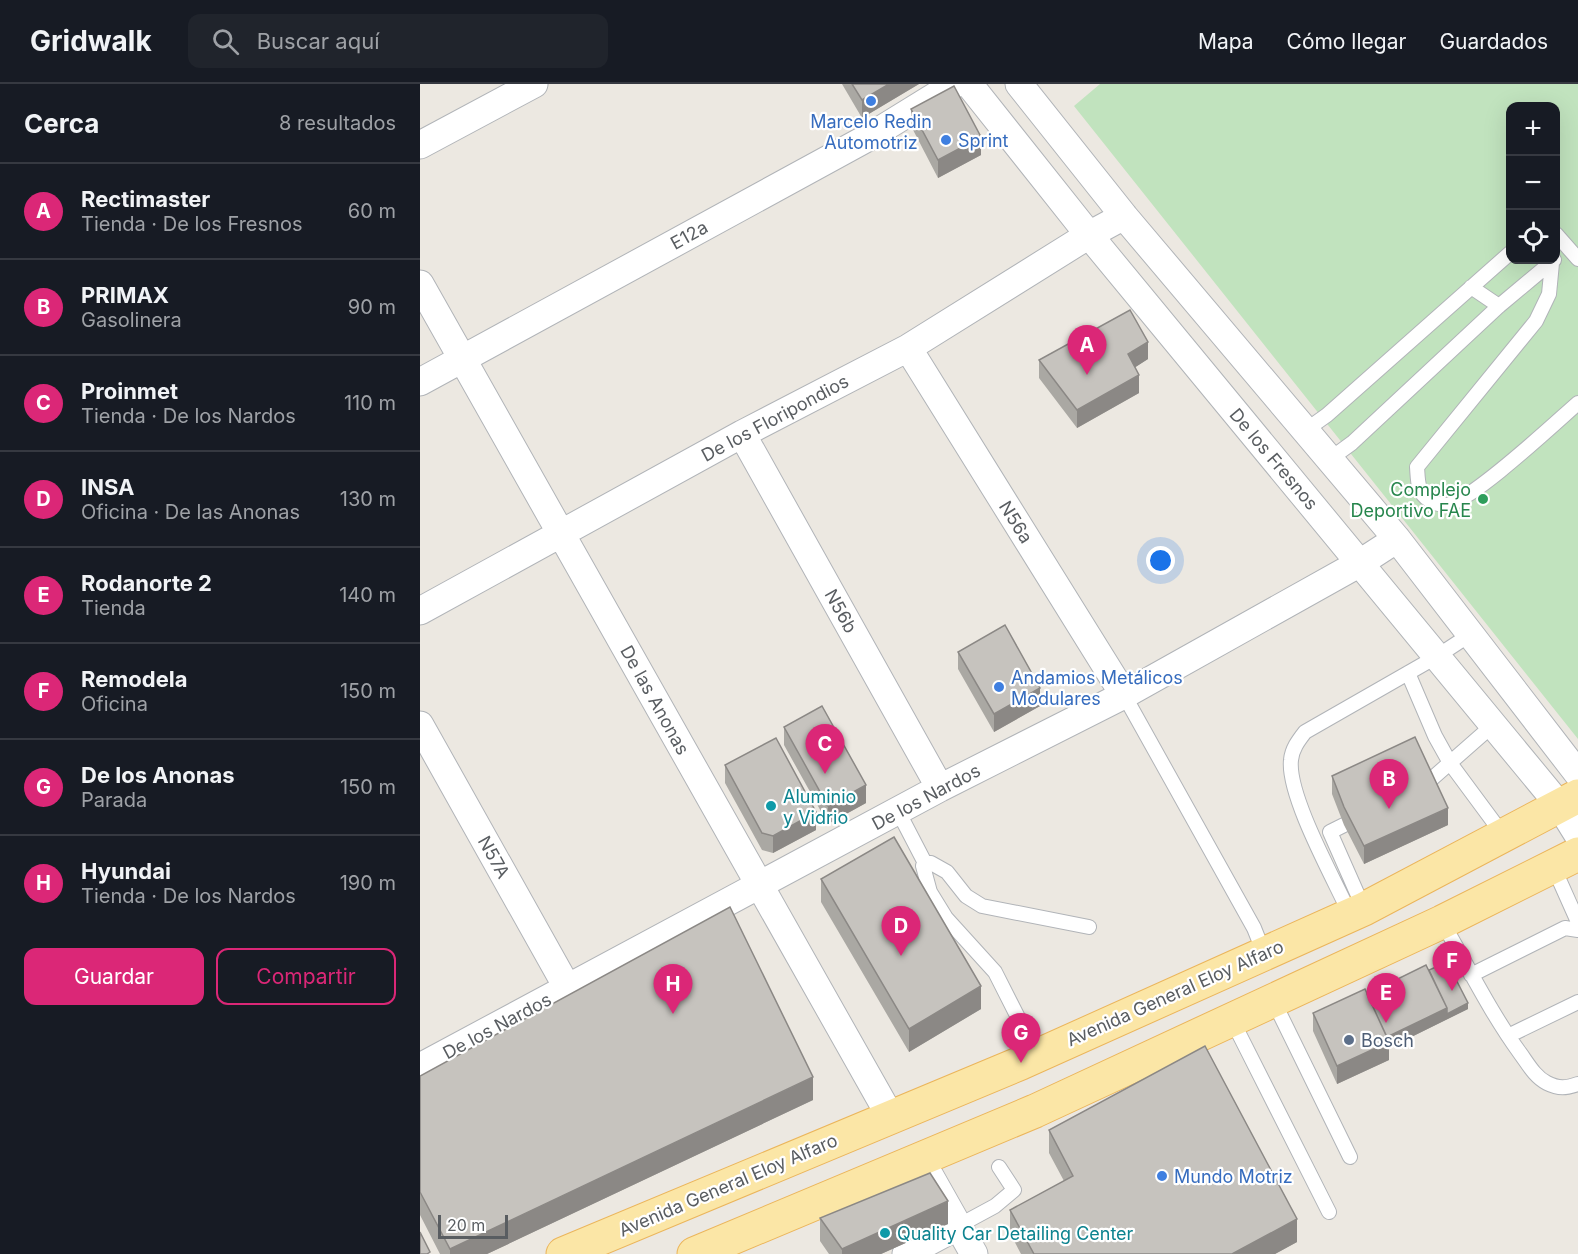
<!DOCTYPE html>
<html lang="es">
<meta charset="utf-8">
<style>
:root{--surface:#171b24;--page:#20242c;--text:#f1f3f6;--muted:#9ea1a6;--line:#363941;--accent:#db2777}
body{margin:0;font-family:Inter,sans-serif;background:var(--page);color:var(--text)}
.controls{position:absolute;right:18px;top:18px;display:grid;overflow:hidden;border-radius:12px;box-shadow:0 6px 24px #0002}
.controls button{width:54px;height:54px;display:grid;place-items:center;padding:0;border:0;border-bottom:2px solid var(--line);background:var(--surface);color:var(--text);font:30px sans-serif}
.scale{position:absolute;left:18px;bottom:15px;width:70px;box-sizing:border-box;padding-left:6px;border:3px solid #595d61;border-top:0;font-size:16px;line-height:21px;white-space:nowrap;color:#595d61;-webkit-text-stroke:4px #fff;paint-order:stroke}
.you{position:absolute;left:741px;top:477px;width:21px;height:21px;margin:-15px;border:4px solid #fff;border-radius:50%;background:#1a73e8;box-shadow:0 0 0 9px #1a73e833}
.badge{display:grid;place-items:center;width:39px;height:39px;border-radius:50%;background:var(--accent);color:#fff;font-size:20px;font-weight:700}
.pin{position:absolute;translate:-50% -50px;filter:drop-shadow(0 2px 3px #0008)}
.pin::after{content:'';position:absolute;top:32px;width:21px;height:18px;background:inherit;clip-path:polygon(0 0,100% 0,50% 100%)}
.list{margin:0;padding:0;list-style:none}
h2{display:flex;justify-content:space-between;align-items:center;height:78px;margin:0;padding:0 24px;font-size:26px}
h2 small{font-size:20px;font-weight:400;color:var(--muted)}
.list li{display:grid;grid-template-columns:39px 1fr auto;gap:18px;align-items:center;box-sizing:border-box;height:96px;padding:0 24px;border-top:2px solid var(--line)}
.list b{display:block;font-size:22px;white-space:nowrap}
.list p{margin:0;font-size:20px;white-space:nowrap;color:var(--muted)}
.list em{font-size:20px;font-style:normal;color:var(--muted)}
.actions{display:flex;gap:12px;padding:18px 24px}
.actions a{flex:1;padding:14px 0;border:2px solid var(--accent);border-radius:12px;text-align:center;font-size:21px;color:var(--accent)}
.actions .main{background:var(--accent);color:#fff}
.icon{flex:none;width:33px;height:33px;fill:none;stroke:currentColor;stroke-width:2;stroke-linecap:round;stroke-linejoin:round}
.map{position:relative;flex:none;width:1158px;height:1170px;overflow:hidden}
header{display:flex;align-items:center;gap:36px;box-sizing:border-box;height:84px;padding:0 30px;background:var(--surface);border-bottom:2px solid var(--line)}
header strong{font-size:28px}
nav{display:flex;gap:33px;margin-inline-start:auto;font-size:21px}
.search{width:420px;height:54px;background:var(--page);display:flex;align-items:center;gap:15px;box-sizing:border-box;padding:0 21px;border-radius:12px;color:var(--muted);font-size:22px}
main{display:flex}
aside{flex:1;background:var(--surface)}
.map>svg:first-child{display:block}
</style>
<header>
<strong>Gridwalk</strong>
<div class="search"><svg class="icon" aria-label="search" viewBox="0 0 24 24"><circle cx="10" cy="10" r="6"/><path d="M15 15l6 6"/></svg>Buscar aquí</div>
<nav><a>Mapa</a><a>Cómo llegar</a><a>Guardados</a></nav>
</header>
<main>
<aside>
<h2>Cerca<small>8 resultados</small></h2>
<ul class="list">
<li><span class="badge">A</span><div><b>Rectimaster</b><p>Tienda · De los Fresnos</p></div><em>60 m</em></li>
<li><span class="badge">B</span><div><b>PRIMAX</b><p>Gasolinera</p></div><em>90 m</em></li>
<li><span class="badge">C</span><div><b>Proinmet</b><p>Tienda · De los Nardos</p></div><em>110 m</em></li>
<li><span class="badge">D</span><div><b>INSA</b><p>Oficina · De las Anonas</p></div><em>130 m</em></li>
<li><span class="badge">E</span><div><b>Rodanorte 2</b><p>Tienda</p></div><em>140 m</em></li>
<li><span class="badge">F</span><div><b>Remodela</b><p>Oficina</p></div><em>150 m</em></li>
<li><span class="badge">G</span><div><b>De los Anonas</b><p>Parada</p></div><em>150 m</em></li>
<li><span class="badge">H</span><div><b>Hyundai</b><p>Tienda · De los Nardos</p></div><em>190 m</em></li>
</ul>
<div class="actions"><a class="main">Guardar</a><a>Compartir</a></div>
</aside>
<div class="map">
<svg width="1158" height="1170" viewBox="0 0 1158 1170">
<rect width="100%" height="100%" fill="#ece8e1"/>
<path fill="#c1e3be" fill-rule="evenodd" d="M680,0h478v655l-504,-633zM1090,22h46v154h-46z"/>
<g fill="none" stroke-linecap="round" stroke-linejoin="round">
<defs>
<path id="lane" d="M1136,150l22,25
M1132,179l-3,31 -13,27 -119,146c1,12 0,26 12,33 3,3 13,5 17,5 25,-3 109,-82 132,-102
M1051,203l28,19
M886,346l21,-15 183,-162
M910,375l22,-16 147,-137 55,-46
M988,589l27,63 15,27 54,73
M704,611l130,233 10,25
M1007,699l66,-58
M478,727l27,52
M924,741l-14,7 34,77
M1133,782l25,56
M930,830c-16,-35 -63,-119 -59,-154 1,-11 7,-19 14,-28l131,-75 35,-23
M1022,838c26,44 48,90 78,131 8,11 15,24 27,30 12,6 19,5 31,1
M1051,891l94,-47 13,2
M853,916l77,157
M812,936l97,192
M1088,952l70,-34
M617,971l-42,-83 -49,-54 -16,-26 -7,-26 2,-3h6l16,9 19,24 16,10 107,21
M538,1142l37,-20 19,-16 -15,-23"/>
<path id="street" d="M549,0l120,151 471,571 18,29
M599,0l105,132 273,323 181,235
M0,61l114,-61
M0,200l470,832
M488,264l216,347
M0,298l449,-245 86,-53
M322,350l198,354
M0,527l322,-177 166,-86 181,-113 35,-19
M0,641l148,264
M0,983l520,-279 184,-93 236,-132 37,-24
M510,1092l44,78
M486,1170l52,-28"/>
<path id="primary" d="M143,1170l458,-191 343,-154 214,-113
M274,1170l341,-143 407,-189 136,-68"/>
</defs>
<use href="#lane" stroke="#b1b4b8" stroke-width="16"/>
<use href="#street" stroke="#b1b4b8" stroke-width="29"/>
<use href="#primary" stroke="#ebb55b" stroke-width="35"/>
<use href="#lane" stroke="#fff" stroke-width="14"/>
<use href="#street" stroke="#fff" stroke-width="27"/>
<use href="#primary" stroke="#fbe6a6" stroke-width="33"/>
</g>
<path fill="#aaa8a3" d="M422,0h77l-57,34z
M491,25l70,46 -43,23 -27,-52z
M728,275l-13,8 4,26 -62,35 -38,-50v-18z
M538,568l82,54 -46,26 -36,-63z
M364,643l82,76 -38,21 -44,-79z
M305,681l91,65 -43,23 -11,-3 -37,-67z
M912,692l116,49 -84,39 -20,-39 -12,-31z
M401,795l160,130 -72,43 -88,-150z
M1009,886l39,39 -79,39v12l-52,24 -24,-53v-18z
M0,992l393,24 -326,154h-47l-20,-39z
M629,1046l248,112 -22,12h-254l-11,-21v-23l54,-29 -15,-28z
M400,1134l128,6 -67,30h-52l-9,-13z"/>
<path fill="#8b8885" d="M469,0h30l-57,34v-18z
M561,53v18l-43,23v-18z
M728,258v17l-20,13v-18z
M719,291v18l-62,35v-18z
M620,604v18l-46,26v-18z
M446,701v18l-38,21v-18z
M1028,724v17l-84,39v-18z
M396,728v18l-43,23v-17z
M561,902v23l-72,43v-23z
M1048,919v6l-79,39v12l-52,24v-18l48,-28 62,-30z
M393,993v23l-326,154h-37v-5z
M528,1117v23l-67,30h-39v-5z
M877,1135v23l-22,12h-43z"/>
<path fill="#c6c3be" stroke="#8b8885" stroke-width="1.5" d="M432,0h37l-27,16z
M534,2l27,51 -43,23 -27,-51z
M710,226l18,32 -20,12 11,21 -62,35 -38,-50z
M585,541l35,63 -46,26 -36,-62z
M402,622l44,79 -38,21 -44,-79z
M995,653l33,71 -84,38 -20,-39 -12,-31z
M356,654l40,74 -43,24 -11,-3 -37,-68z
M474,753l87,149 -72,43 -88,-150z
M310,823l83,170 -363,172 -30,-57v-116z
M1027,878l21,41 -21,11v-6l-18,-38z
M1006,881l21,43 -60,29 -20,-43z
M945,905l24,53 -52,24 -24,-53z
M785,962l92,173 -65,35h-198l-24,-44 63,-34 -24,-46z
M510,1089l18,28 -106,48 -22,-31z
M0,1148l10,20 -3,2h-7z"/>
<g fill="#3f7fe0" stroke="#fff" stroke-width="2">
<circle cx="451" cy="17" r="6"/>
<circle cx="526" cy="56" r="6"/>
<circle cx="579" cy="603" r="6"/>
<circle cx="742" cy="1092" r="6"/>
</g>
<circle fill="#2e9e5b" stroke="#fff" stroke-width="2" cx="1063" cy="415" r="6"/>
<g fill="#0f9aa8" stroke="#fff" stroke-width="2">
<circle cx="351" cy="722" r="6"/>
<circle cx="465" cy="1149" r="6"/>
</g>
<circle fill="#5c6f8a" stroke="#fff" stroke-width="2" cx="929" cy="956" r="6"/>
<g text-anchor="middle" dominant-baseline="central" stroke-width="4.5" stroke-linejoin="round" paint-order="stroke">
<g font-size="18" fill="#366cbe" stroke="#fff" text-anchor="start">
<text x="451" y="37" text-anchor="middle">Marcelo Redin<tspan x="451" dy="21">Automotriz</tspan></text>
<text x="538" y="56">Sprint</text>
<text x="591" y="593">Andamios Metálicos<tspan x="591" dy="21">Modulares</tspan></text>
<text x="754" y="1092">Mundo Motriz</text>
</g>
<g font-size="18" fill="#595d61" stroke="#fff">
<text transform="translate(269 151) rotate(-29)">E12a</text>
<text transform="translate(355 334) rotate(-28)">De los Floripondios</text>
<text transform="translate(854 375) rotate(50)">De los Fresnos</text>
<text transform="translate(596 438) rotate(58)">N56a</text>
<text transform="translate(421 527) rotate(61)">N56b</text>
<text transform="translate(235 616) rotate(61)">De las Anonas</text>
<text transform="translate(506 713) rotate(-28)">De los Nardos</text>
<text transform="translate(74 773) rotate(61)">N57A</text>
<text transform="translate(755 909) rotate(-24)">Avenida General Eloy Alfaro</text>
<text transform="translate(77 942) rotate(-28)">De los Nardos</text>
<text transform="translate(308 1101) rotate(-23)">Avenida General Eloy Alfaro</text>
</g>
<g font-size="18" fill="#27864d" stroke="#fff" text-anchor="end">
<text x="1051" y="405">Complejo<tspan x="1051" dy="21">Deportivo FAE</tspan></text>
</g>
<g font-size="18" fill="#0d838f" stroke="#fff" text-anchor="start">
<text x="363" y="712">Aluminio<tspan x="363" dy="21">y Vidrio</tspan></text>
<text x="477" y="1149">Quality Car Detailing Center</text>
</g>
<g font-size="18" fill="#4e5e75" stroke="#fff" text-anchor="start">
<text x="941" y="956">Bosch</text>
</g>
</g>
</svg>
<div class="controls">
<button>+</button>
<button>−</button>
<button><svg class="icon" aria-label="locate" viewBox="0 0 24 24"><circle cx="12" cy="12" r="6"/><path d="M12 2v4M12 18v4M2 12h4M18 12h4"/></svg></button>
</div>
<div class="scale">20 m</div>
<div class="you"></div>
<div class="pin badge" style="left:667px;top:291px">A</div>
<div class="pin badge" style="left:969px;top:725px">B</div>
<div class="pin badge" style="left:405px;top:690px">C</div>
<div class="pin badge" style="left:481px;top:872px">D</div>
<div class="pin badge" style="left:966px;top:939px">E</div>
<div class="pin badge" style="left:1032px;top:907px">F</div>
<div class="pin badge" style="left:601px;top:979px">G</div>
<div class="pin badge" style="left:253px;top:930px">H</div>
</div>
</main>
